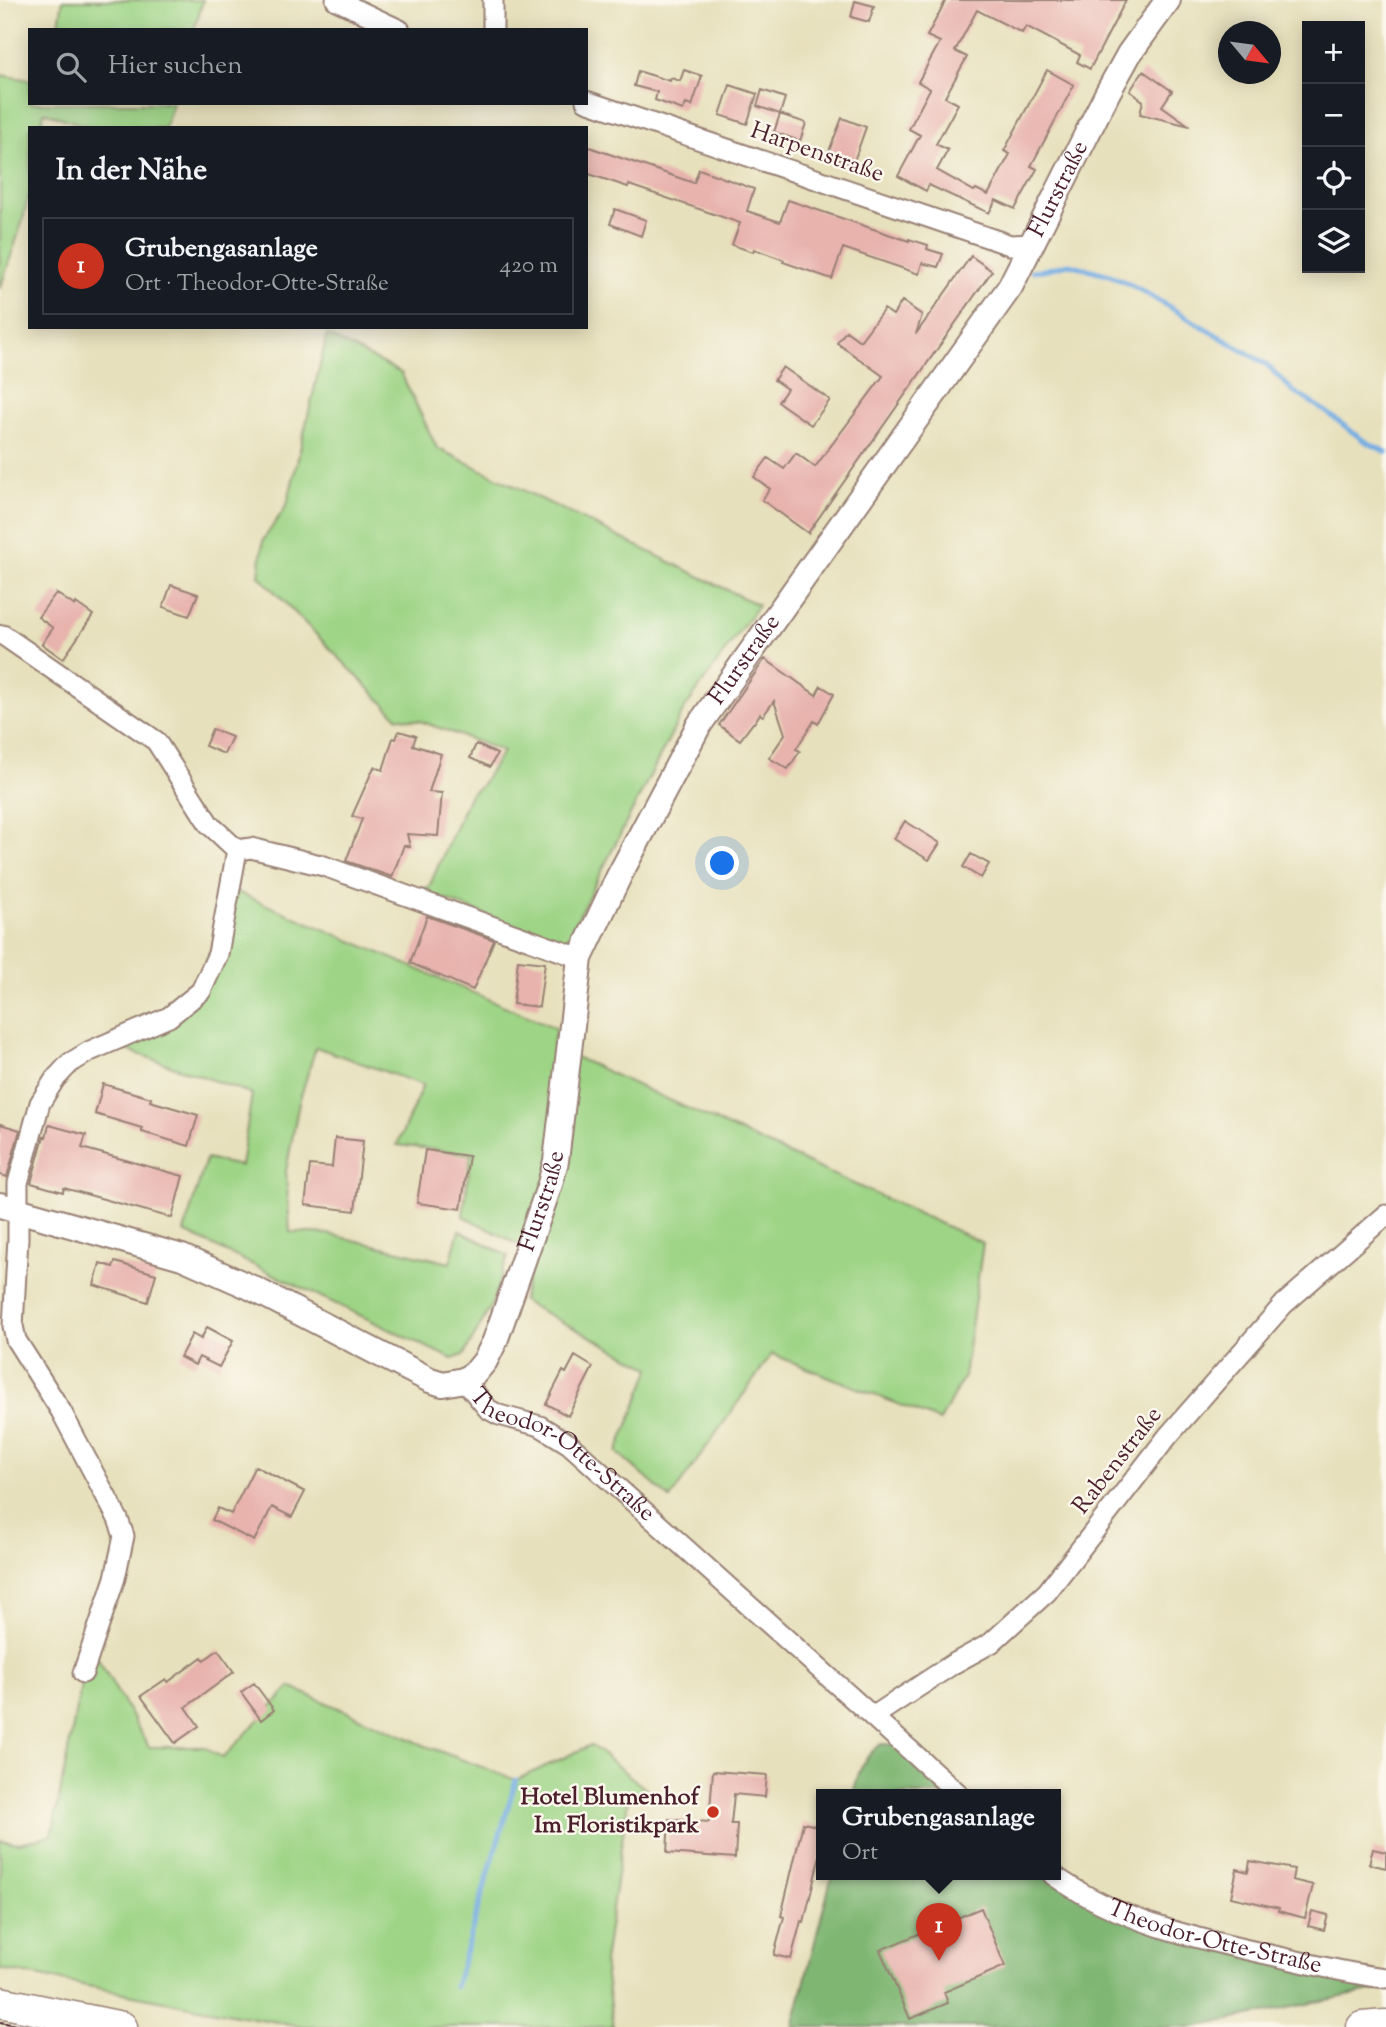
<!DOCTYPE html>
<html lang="de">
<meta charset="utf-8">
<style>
:root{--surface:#171b24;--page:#242831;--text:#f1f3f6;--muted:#9ea1a6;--line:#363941;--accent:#c8321e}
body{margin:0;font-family:"Sorts Mill Goudy",serif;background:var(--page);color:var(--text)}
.controls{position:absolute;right:21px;top:21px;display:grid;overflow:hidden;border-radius:0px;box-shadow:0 4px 18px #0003}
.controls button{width:63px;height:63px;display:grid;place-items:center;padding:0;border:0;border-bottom:2px solid var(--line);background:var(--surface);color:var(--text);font:35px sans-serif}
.compass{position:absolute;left:1218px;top:21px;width:63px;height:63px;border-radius:50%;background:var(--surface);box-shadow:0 4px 18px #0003;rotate:119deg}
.you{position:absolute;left:723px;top:864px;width:24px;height:24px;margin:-18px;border:5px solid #fff;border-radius:50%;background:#1a73e8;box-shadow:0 0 0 10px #1a73e833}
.badge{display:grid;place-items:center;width:46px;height:46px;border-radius:50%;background:var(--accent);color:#fff;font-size:23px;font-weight:700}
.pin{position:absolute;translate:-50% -58px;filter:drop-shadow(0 2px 4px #0008)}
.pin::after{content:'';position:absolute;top:37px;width:24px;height:21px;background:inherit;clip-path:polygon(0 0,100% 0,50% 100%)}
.popup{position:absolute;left:816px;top:1789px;width:245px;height:91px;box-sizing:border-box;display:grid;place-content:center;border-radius:0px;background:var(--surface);filter:drop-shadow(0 2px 5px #0005);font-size:23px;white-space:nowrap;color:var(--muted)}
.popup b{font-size:26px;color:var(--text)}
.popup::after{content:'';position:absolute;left:50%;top:100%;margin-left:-14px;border:14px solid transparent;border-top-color:var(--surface)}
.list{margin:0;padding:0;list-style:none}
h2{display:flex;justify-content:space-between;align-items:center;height:91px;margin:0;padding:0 28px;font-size:30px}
h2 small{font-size:23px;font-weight:400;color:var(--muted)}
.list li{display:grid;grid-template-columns:46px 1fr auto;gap:21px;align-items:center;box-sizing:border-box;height:98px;margin:0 14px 14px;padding:0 14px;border:2px solid var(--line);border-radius:0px}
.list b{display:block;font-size:26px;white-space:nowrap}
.list p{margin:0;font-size:23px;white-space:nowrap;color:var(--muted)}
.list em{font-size:23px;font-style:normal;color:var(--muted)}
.icon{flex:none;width:38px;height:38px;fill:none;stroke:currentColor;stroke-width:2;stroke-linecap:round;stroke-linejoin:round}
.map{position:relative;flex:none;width:1386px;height:2027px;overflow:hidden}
.search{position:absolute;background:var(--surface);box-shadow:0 4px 18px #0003;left:28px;top:28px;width:560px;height:77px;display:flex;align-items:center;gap:18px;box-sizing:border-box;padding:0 24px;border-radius:0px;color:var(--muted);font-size:26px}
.panel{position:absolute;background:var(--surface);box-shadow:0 4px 18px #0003;left:28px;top:126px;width:560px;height:203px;border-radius:0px}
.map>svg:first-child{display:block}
</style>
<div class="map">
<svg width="1386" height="2027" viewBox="0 0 1386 2027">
<rect width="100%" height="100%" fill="#fbf7ec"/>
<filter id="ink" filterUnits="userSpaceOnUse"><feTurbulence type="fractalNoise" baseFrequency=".0143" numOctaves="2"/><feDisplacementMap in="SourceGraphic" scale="14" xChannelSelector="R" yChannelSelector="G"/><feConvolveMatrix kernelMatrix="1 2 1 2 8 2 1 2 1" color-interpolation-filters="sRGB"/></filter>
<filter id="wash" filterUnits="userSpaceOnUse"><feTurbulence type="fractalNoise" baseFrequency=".00686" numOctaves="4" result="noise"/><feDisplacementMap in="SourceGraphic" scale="28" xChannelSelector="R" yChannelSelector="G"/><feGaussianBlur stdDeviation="1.57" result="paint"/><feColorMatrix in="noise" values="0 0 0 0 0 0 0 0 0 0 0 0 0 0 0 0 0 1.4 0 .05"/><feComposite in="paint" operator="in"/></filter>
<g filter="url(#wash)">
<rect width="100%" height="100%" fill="#e7e0bc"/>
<path fill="#9dd485" stroke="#747a58" stroke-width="2" d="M63,0h140l-9,30h-136z
M0,75l30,5v23h143l-8,25h-73l-48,-16 -3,16h-11v62l-8,33 -22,66z
M327,335l74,38 36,75 321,157 -75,106 -119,234 -144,-55 9,-3 41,-93 10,-7 23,-36 -83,-30 -23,-4 -138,-141 4,-36 24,-35z
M234,891l322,137 -3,19 430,196 -19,133 -24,45 -168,-67 -102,145 -53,-47 34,-84 -129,-67 13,-48 -72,-37 8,-62 -74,-9 26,-60 -107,-38 -17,55 -13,69 4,61 38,2 122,29 9,-33 49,26 -17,50 -27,49 -12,4 -268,-127 22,-73 35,7 11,-72 -139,-49 75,-35z
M89,1643l60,104h56l18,11 67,-71 136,59 90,34 75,-35 61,49h-23l-25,168 9,65h-306l-71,-12 -236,-46v-129l19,3 33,-8z"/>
<path fill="#7eb672" stroke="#646a4e" stroke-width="2" d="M881,1744l14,1 56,50h-98c5,-22 10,-39 28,-51z
M832,1875h213l263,96 73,18 -186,38h-402z"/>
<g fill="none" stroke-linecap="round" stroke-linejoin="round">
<path stroke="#72abe2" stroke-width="5" d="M1032,271l11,-1 26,-6 41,11 27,13 129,76 27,27 32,20 38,29 23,12
M455,1987l61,-207"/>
</g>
<g id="blocks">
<path fill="#e8b2ad" d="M946,0h180l-36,69 -13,-7 3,-7 -54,-29 -4,7 -45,-23 -22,41 12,6 -22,40 13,7 -22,40 12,6 -11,20 37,21 2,-2 12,6 22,-41 -6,-3 43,-81 27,15 -43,81 6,3 -22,40 -19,-9 -7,13 -60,-28 -3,6 -28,-15 22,-41 -11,-6 21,-40 -12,-7 22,-40 -13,-6z
M855,1l19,5 -5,16 -18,-5z
M684,70l18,6 -10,30 -6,-2 -3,6 -28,-10 2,-8 -23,-6 4,-15 32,10 1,-3 9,3z
M1143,71l29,20 -10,15 28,20 -50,-12 3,-13 -13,-10z
M730,85l27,9 -10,30 -27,-9z
M762,90l23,8 -5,16 26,9 -6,18 -26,-9 6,-18 -23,-8z
M842,118l24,9 -13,37 -26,-8z
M586,146l108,37 5,-14 55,20 -7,22 33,11 8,-22 121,41v-2l19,6 -1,4 16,5 -5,13 -16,-4 -3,11 -76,-26 -11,31 -49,-17 1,-2 -30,-11 -1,3 -21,-7 8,-22 -111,-38 -1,2 -42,-14z
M615,209l31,11 -5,16 -31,-12z
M971,256l21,15 -184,262 -46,-33 8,-11 -16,-12 14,-19 16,11 12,-16 19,14 68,-91 -46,-33 9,-12 14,10 24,-32 9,6 9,-14 20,14 -6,19z
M783,367l47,33 -19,25 -33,-23 9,-13 -13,-9z
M171,585l27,9 -9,22 -26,-9z
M56,593l19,13 1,-3 17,12 -30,44 -21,-15 11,-16 -15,-11z
M765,659l51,36 5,-9 13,8 -16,30 -4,-3 -18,28 4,2 -12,18 -19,-11 16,-24 -11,-33 -11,15 -3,-2 -6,9h-1l-13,17 -21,-15z
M212,729l20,8 -8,17 -19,-8z
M399,731l17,5 -3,9 28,9 -12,38 13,1 -4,43 -31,-2 3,13 -6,-2 -12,32 -46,-16 16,-42 -10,-3 22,-49 9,3 10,-32 3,1z
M476,744l21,10 -7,13 -20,-9z
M905,821l35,22 -11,17 -35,-21z
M971,854l18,10 -8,14 -18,-11z
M427,916l67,24 -21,50 -63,-27z
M518,960l27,3 -6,44 -26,-3z
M103,1084l48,14 -1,3 48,14 -9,31 -47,-14v-4l-47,-14z
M0,1124l20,6 -13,47 -7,-2z
M49,1125l37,10 -4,13 101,28 -11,42 -108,-30 -1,4 -32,-9 13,-47 2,1z
M335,1138l28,3 -8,70 -50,-6 5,-40 22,2z
M425,1150l44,6 -8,53 -44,-6z
M115,1262l41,12 -8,28 -54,-17 6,-22 13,4z
M207,1327l26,14 -14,26 -20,-10 -4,8 -15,-8 12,-23 9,5z
M575,1356l18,11 -25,49 -22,-12 17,-33 3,2z
M255,1466l50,26 -13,25 -20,-10 -18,34 -42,-21 6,-12 13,6z
M218,1650l16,22 -48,35 13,19 -24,17 -34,-47 25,-17 2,3 34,-25 2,3z
M254,1683l20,27 -13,10 -20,-28z
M713,1771l54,4 -2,22 -31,-3 -3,30h6l-2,34 -68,-5 2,-34 40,3z
M803,1823l19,4v20l-18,75 -3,-1 -10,38 -17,-4 10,-38 -3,-1z
M1373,1849l13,3v16l-17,-4z
M1250,1861l44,8 -2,11 21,5 -8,33 -27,-7 1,-3 -48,-11 6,-28 11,3z
M981,1908l24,58 -61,26 4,11 -38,16 -30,-69z
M1312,1911l16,4 -4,15 -16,-4z"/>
</g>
</g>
<g filter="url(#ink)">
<use href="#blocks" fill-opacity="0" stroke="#988074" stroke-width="2"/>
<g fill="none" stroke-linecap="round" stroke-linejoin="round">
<defs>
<g id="minor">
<path d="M336,0l64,30"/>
<path d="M493,30v-30"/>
<path d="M586,101l424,144 23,-1"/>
<path d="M3,635l153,106 53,83 28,26 14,-2 73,18 256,92"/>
<path id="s1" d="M464,1380l24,29 11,6 41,11 29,18 391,351"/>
<path d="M83,1673l32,-95 9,-42 -6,-17 -57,-108 -45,-71 -3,-14 5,-88v-55l22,-80 15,-24 15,-16 20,-12 79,-34 32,-26 17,-37 19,-104"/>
<path d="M874,1716l79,-52 38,-21 56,-51 121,-156 116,-132 102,-89"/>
<path id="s2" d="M1053,1875c66,47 144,64 222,81 36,8 73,18 111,22"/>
</g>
<g id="tertiary">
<path id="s3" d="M0,1205l182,52 68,30 180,93 13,4 21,-4 12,-8 9,-11 10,-20 55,-157 6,-23 24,-203 39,-82 80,-151 311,-438 98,-195 21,-38 39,-54"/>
</g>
<path id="primary" d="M0,2002l122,25
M1362,2027l24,-2"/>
</defs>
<use href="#minor" stroke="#988074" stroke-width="23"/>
<use href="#tertiary" stroke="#988074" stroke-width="28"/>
<use href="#primary" stroke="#988074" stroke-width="33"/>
<use href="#minor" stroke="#fff" stroke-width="19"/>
<use href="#tertiary" stroke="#fff" stroke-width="24"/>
<use href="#primary" stroke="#fff" stroke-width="30"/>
<path stroke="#4a1f2b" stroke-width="2" d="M0,2022l26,5"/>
</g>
</g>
<circle fill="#c8321e" stroke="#fbf7ec" stroke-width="2.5" cx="713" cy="1812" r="7"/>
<g text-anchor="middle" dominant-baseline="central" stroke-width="5" stroke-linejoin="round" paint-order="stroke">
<g font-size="24" fill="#4a1f2b" stroke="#fbf7ec">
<text transform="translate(817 153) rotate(19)">Harpenstraße</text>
<text stroke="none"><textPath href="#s3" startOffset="1855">Flurstraße</textPath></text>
<text stroke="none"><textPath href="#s3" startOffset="1288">Flurstraße</textPath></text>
<text stroke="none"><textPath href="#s3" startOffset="700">Flurstraße</textPath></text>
<text stroke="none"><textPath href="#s1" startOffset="126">Theodor-Otte-Straße</textPath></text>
<text transform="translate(1118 1461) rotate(-52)">Rabenstraße</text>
<text stroke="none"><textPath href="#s2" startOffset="175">Theodor-Otte-Straße</textPath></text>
</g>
<g font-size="24" font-weight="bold" fill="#4a1f2b" stroke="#fbf7ec" text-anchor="end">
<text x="699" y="1798">Hotel Blumenhof<tspan x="699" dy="28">Im Floristikpark</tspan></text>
</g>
</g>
</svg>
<div class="controls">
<button>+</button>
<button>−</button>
<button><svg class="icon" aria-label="locate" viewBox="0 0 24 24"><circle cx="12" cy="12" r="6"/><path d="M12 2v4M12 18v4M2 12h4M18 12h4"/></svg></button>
<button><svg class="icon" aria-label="layers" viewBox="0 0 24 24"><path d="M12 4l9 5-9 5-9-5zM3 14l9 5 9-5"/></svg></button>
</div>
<svg class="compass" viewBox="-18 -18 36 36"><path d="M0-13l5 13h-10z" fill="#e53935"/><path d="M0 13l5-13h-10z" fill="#9ea1a6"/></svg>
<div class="you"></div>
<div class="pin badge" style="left:939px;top:1961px">1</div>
<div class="popup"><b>Grubengasanlage</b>Ort</div>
<div class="search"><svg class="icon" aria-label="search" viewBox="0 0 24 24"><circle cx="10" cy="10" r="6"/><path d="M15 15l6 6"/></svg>Hier suchen</div>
<section class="panel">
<h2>In der Nähe<small></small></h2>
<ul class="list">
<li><span class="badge">1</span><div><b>Grubengasanlage</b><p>Ort · Theodor-Otte-Straße</p></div><em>420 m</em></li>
</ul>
</section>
</div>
